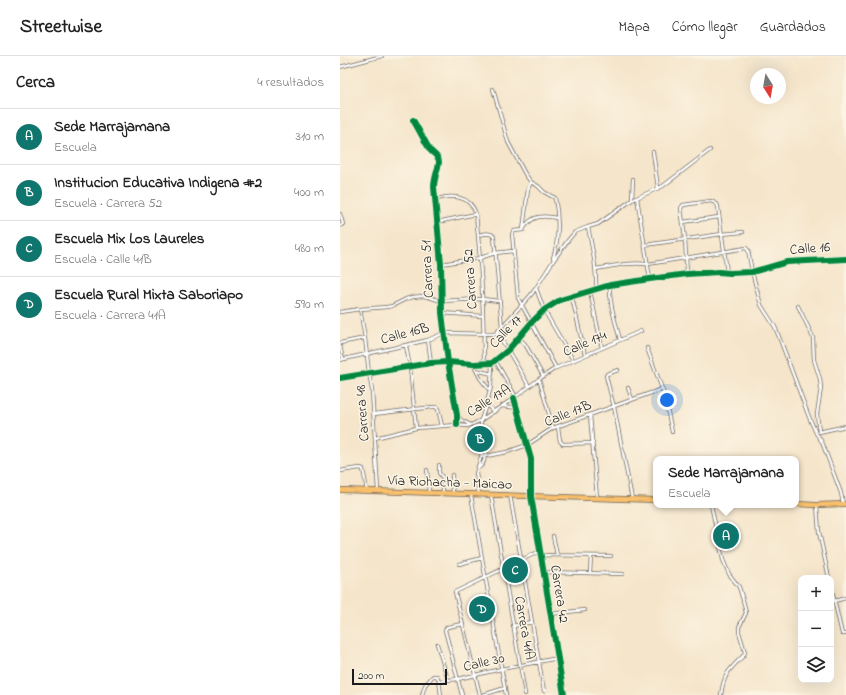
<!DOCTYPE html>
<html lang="es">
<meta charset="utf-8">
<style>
:root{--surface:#fff;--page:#f6f6f6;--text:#222;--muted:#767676;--line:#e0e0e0;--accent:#0f766e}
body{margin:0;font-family:"Indie Flower",sans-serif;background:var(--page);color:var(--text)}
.controls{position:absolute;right:12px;bottom:12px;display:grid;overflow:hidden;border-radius:8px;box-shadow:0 4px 16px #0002}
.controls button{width:36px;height:36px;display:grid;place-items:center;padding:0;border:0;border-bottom:1px solid var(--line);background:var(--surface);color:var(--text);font:20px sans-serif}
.compass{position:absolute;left:410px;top:12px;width:36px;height:36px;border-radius:50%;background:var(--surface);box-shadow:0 4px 16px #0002;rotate:169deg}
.scale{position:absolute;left:12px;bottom:10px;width:95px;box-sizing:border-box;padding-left:4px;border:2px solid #1c1c1c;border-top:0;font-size:11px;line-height:14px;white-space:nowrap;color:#1c1c1c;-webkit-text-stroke:3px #fcf5e5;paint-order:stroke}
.you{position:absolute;left:327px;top:344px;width:14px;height:14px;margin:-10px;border:3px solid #fff;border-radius:50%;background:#1a73e8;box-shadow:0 0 0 6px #1a73e833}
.badge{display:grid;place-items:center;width:26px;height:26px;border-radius:50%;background:var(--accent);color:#fff;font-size:13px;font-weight:700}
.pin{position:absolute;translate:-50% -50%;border:2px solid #fff;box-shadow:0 1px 4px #0006}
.popup{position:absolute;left:313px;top:400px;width:146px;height:52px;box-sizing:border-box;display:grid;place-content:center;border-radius:8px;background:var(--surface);filter:drop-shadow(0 1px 3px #0005);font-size:13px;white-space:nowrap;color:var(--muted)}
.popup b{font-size:15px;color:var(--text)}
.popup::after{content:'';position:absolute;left:50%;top:100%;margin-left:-8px;border:8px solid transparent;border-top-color:var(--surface)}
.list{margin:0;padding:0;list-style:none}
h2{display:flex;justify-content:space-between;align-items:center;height:52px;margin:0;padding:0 16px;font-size:17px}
h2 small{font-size:13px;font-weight:400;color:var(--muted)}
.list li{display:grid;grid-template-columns:26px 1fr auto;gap:12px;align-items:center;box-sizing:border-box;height:56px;padding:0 16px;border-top:1px solid var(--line)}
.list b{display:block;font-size:15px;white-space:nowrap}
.list p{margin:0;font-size:13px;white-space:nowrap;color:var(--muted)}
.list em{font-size:13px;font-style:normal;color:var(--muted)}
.icon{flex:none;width:22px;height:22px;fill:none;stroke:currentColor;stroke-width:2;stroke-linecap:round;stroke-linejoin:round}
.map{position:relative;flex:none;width:506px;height:639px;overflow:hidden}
header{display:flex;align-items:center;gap:24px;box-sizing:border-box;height:56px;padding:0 20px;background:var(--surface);border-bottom:1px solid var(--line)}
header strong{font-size:19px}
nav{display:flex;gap:22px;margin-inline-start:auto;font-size:14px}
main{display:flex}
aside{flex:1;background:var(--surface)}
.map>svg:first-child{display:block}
</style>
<header>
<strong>Streetwise</strong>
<nav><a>Mapa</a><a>Cómo llegar</a><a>Guardados</a></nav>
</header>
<main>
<aside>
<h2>Cerca<small>4 resultados</small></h2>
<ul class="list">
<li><span class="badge">A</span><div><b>Sede Marrajamana</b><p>Escuela</p></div><em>310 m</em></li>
<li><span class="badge">B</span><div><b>Institucion Educativa Indigena #2</b><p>Escuela · Carrera 52</p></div><em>400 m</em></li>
<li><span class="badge">C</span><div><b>Escuela Mix Los Laureles</b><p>Escuela · Calle 41B</p></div><em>480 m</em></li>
<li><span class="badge">D</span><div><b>Escuela Rural Mixta Saboriapo</b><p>Escuela · Carrera 41A</p></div><em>590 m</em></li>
</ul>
</aside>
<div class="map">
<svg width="506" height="639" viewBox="0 0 506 639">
<rect width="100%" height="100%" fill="#fcf5e5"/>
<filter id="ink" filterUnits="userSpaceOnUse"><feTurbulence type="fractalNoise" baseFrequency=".025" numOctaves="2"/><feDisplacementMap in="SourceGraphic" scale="8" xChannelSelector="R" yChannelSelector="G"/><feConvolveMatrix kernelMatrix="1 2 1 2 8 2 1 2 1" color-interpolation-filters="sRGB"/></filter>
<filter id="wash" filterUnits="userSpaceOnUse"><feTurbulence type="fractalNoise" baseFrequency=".012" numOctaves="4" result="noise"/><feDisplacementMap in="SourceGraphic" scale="16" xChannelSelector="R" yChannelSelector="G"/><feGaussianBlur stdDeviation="0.9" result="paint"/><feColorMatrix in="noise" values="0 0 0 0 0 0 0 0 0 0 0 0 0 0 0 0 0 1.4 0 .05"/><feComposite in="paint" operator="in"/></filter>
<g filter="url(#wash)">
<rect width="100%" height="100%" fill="#f5e5ca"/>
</g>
<g filter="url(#ink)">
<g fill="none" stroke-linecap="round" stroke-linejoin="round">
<defs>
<path id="minor" d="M0,11l42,-11
M153,33l15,53 17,32 6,8 7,4 6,6 11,6c4,19 4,42 -2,60
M73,64c6,10 11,20 17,30 3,4 9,6 9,12 -1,8 -5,16 -5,25l7,77 1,49 6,49 9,53v10
M313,96l5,36
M191,126l-3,7 -5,41 -9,1 -2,3 6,64 38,70
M297,142l13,81
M95,144c16,-6 35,-5 41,14 5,50 8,99 8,149
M292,144l1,-21
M0,158l3,10 -3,2
M97,166l39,-8
M343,166l36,-5
M248,171c4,21 9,41 8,62
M184,172c8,-13 20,-13 33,-10
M138,179c5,-1 12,-3 16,1l8,91
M305,189l77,-11 21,-2
M101,208l39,-6 15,-5 18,-2
M256,213c18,-3 33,-7 52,-5l98,-16 2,2 4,22 9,33 14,22 6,15 28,75 7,16 6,9 19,51 2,11
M347,218l-2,-35 -4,-31 2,-3 28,-4 6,3 1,3 9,65
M270,229c-1,19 6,38 10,55
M196,232l8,22 29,50
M250,235l12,57
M232,241l13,58
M458,250l13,27 2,5 1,22 6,19 1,9 -4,26 2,18
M20,253l5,29 4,35 3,17 6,101
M0,256l20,-3 27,-2 5,-1 14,-7 7,-2 9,-1 7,1 12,4 41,-2 17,2
M102,257l41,3
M157,276l32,54
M179,282l6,6 18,32
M88,284l3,23
M0,287l25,-5
M0,290l3,13
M66,290l4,21 6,61
M307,292l17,46 8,38
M0,304l88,-20 16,-7 51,1 35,-38 6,-8 17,-27 16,-22 6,-7 13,-5 10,-3 34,-24 31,-14 47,-36
M155,304l21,37
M133,308l7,14 10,13
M136,314l16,4
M278,314l-11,4 -1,2 8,31 18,92
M0,322l91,-15 17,-1 25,2 19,-1 16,-13 24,-28 12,-12 16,-10 50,-15 40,-6 37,-5 32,-2 11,1 22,-1 35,-10 59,-3
M199,323l14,49
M288,332l4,11
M174,342l17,61v37l33,199
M147,349l7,7
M162,350l8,1 7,1
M34,358l59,-7h3l2,2 4,17
M118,359l3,5 10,5
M250,359l7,83
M218,371l2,14 3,3 30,-1
M479,376l27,-6
M35,382l41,-10 41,-3 10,1 4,-1 10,-5 33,-22 25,-19 17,-11 85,-37
M141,401l26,-5 20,-7 26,-17 109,-39
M99,409v8l4,5v15
M138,412c7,-3 9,-16 6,-23
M87,414l2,23
M0,415l20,-3 3,1 4,22
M112,419l1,18
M131,439l35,200
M139,439l-3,-22 5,-16 3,-13 -3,-17v-7l5,-15 5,-18 1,-24
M151,439l34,199
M170,439l34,196
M371,449l12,55 6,14 10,13 4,13 3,13 -7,14v5l6,20 -1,3c-15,15 -20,18 -23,40
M477,449l2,27 10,46
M213,480l4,19
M200,499l71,1
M119,508l23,-6
M204,516l79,2
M250,517l1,-17
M491,530l11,48h4
M494,545l12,-3
M210,558l35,-4
M173,570l19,-4
M97,588l11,36
M99,625l19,-2 43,-10 57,-11
M82,639l3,-10 8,-9h4l2,5 2,14
M122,639l-17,-65 2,-3 16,-3
M140,639l-25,-103 85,-41
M143,639l22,-7"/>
<path id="trunk" d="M0,434l316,10
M456,448l20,1 30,-1"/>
</defs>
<use href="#minor" stroke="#686259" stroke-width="4"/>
<use href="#trunk" stroke="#686259" stroke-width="6"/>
<use href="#minor" stroke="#fff" stroke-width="2.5"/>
<use href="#trunk" stroke="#f8bf6c" stroke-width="4.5"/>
<defs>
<path id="cycleway" d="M73,64c6,10 11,20 17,30 3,4 9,6 9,12 -1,8 -5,16 -5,25l7,77 1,49 6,49 9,53v10
M0,322l91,-15 17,-1 25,2 19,-1 16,-13 24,-28 12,-12 16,-10 50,-15 40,-6 37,-5 32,-2 11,1 22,-1 35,-10 59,-3
M174,342l17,61v37l33,199"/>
</defs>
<use href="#cycleway" stroke="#fcf5e5" stroke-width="8"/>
<use href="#cycleway" stroke="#00873e" stroke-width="6"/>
</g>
</g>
<g text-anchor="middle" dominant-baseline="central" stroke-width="3" stroke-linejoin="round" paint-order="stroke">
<g font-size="14" fill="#1c1c1c" stroke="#fcf5e5">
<text transform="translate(470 193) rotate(-4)">Calle 16</text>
<text transform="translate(88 213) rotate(-93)">Carrera 51</text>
<text transform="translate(131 223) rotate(-94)">Carrera 52</text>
<text transform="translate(166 276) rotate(-46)">Calle 17</text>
<text transform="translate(65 278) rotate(-15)">Calle 16B</text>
<text transform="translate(245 288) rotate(-23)">Calle 174</text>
<text transform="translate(149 345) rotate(-32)">Calle 17A</text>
<text transform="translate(23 357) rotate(-94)">Carrera 48</text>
<text transform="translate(228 358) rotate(-22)">Calle 17B</text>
<text transform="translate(110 427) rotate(2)">Vía Riohacha - Maicao</text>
<text transform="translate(219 538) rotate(81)">Carrera 42</text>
<text transform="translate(184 572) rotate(80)">Carrera 41A</text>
<text transform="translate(144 607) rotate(-13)">Calle 30</text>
</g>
</g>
</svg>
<div class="controls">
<button>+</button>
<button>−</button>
<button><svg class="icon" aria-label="layers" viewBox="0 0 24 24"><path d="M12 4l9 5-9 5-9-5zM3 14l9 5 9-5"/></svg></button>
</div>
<svg class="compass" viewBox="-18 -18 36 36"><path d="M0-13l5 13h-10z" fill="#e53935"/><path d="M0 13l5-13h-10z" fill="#767676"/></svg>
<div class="scale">200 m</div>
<div class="you"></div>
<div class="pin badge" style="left:386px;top:480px">A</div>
<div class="popup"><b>Sede Marrajamana</b>Escuela</div>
<div class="pin badge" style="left:140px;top:383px">B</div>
<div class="pin badge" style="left:175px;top:514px">C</div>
<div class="pin badge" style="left:142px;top:553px">D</div>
</div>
</main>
